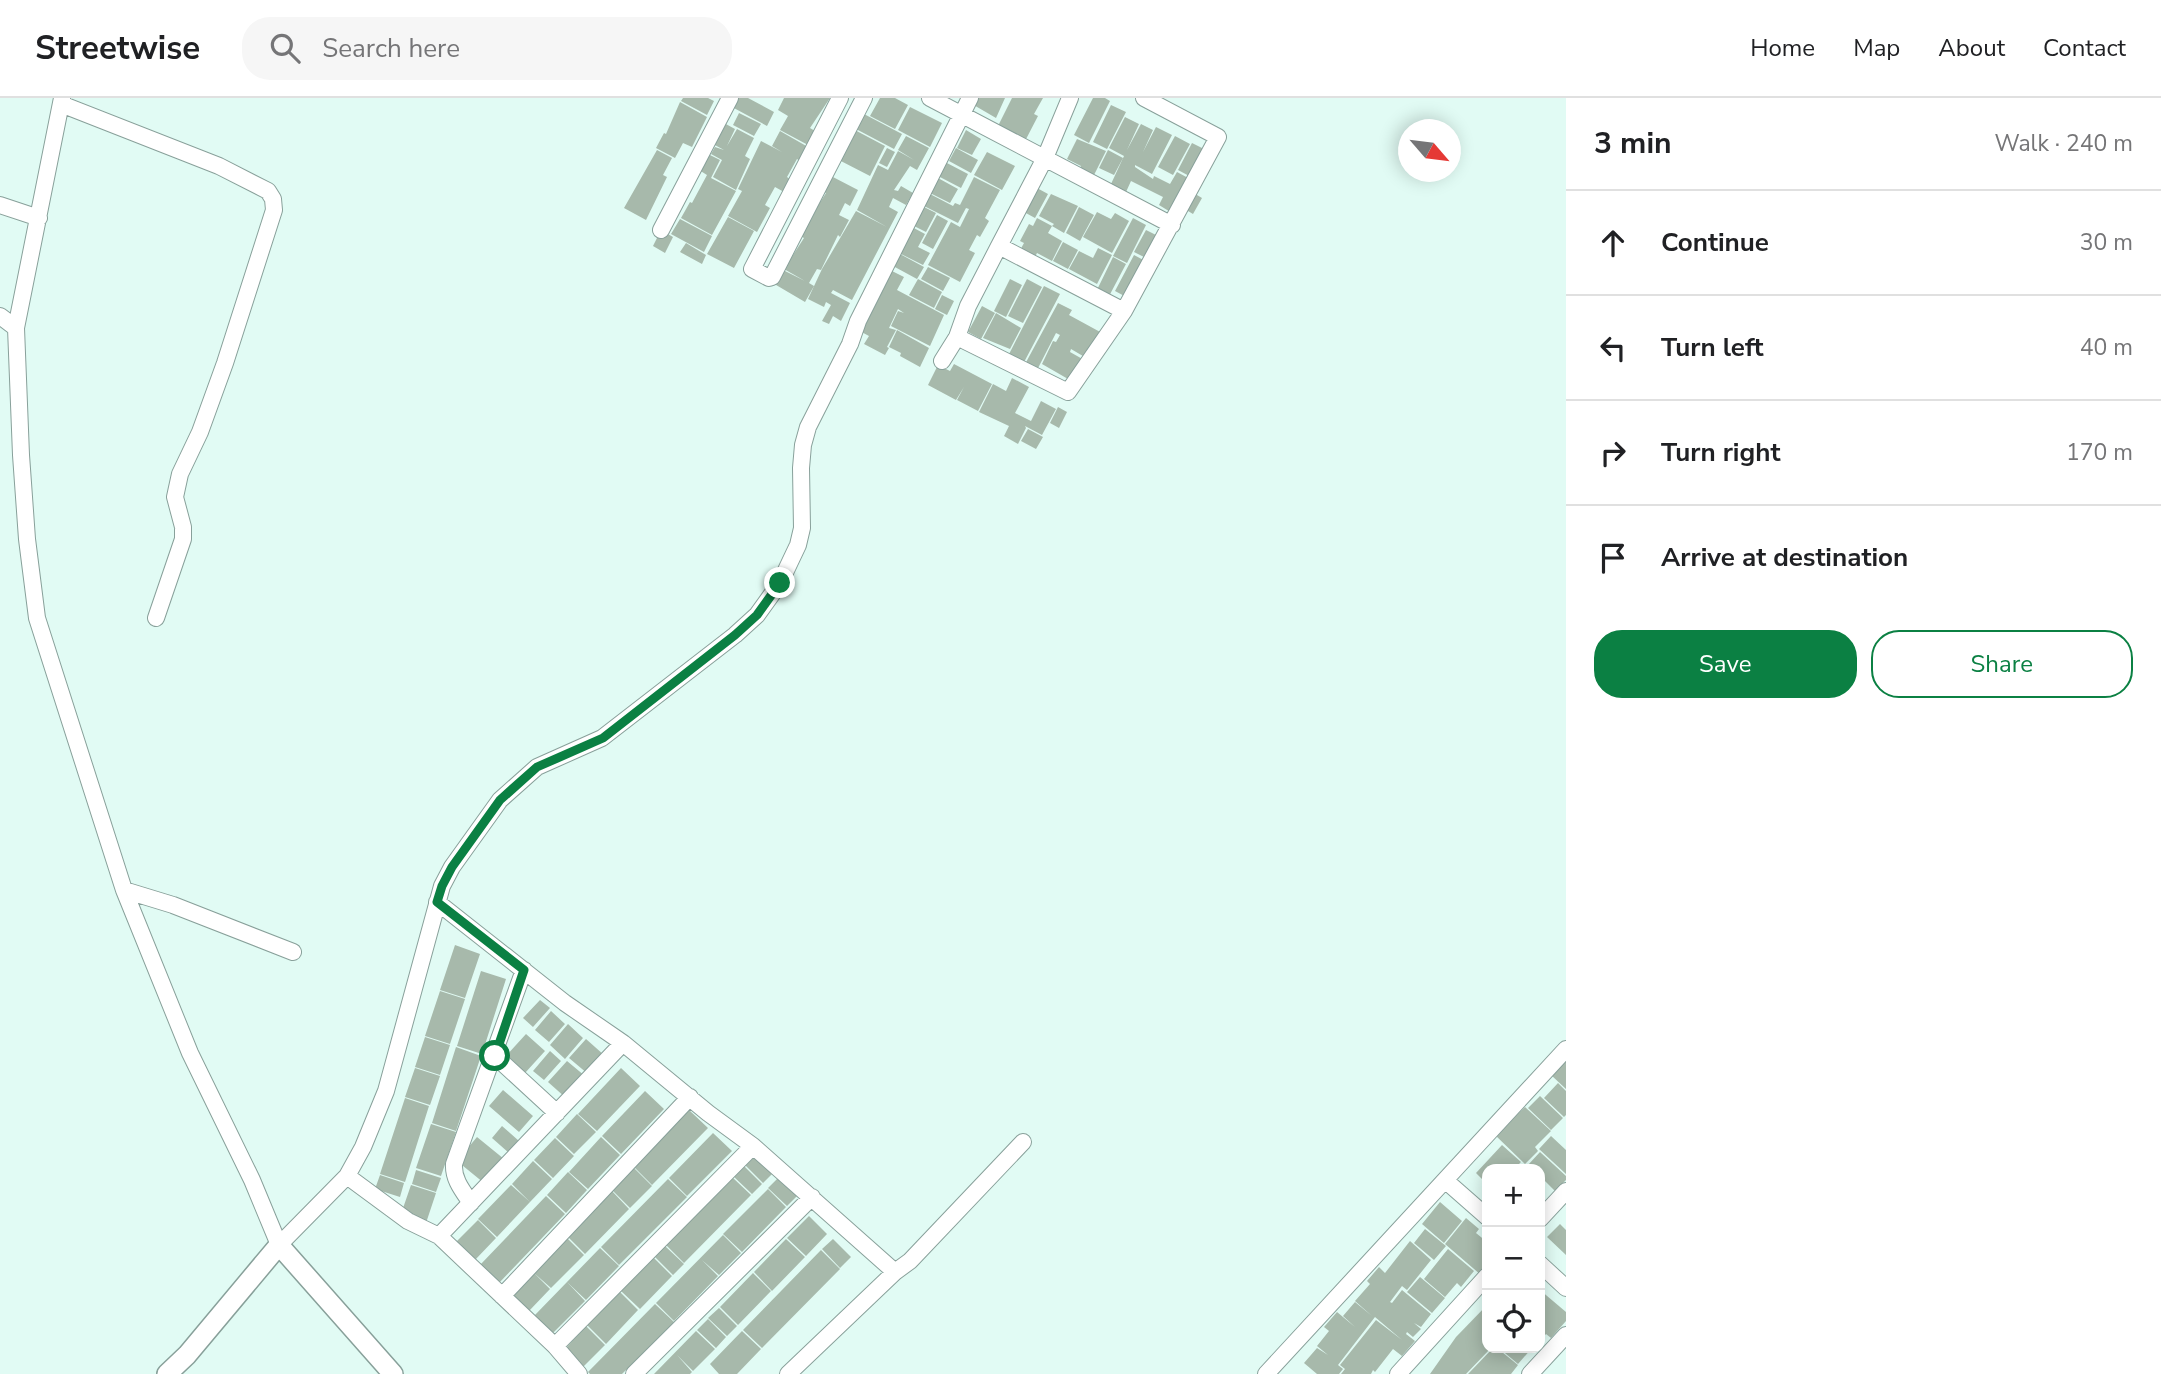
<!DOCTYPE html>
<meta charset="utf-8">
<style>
:root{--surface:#fff;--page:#f6f6f6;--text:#202124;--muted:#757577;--line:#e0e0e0;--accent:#0b8043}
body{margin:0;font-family:"Nunito Sans",sans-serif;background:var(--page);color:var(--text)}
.controls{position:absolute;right:21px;bottom:21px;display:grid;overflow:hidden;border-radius:14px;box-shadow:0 4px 18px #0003}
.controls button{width:63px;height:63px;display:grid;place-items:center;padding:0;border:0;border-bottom:2px solid var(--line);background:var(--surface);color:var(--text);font:35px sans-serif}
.compass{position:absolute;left:1398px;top:21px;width:63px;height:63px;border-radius:50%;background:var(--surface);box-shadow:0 4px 18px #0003;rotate:118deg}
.stop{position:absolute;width:21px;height:21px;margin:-16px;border:5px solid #0b8043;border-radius:50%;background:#fff}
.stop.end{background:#0b8043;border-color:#fff;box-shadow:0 2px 7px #0008}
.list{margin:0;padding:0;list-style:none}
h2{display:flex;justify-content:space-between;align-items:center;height:91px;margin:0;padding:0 28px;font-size:30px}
h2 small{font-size:23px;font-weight:400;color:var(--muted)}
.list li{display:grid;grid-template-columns:46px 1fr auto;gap:21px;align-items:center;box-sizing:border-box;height:105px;padding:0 28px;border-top:2px solid var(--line)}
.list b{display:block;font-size:26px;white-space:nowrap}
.list em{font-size:23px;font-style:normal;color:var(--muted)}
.actions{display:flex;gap:14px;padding:21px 28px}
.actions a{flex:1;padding:16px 0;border:2px solid var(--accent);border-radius:28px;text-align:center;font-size:24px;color:var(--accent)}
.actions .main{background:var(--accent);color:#fff}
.icon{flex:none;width:38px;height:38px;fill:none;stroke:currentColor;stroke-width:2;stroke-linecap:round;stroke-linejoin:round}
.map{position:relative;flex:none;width:1566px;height:1276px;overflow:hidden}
header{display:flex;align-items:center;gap:42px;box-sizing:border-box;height:98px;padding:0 35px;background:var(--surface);border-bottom:2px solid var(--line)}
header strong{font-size:33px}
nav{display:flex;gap:38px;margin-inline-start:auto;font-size:24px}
.search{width:490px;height:63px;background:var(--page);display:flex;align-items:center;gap:18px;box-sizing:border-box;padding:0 24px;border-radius:28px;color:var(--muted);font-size:26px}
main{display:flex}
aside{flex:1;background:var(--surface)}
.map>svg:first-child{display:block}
</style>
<header>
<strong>Streetwise</strong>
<div class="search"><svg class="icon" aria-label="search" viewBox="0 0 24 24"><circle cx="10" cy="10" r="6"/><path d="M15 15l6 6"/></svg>Search here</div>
<nav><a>Home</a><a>Map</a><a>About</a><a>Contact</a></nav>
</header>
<main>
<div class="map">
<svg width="1566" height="1276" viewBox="0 0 1566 1276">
<rect width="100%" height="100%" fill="#e1fbf4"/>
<path fill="#a7b9ab" d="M683,0h25l6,3 -7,14 -26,-14z
M737,0h11l26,14 -7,14 -35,-19z
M784,0h46l-20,30 5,3 -7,14 -28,-15 8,-14 -10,-6z
M880,0h15l13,7 -13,24 -25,-13z
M975,0h30l-9,20 -24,-14z
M1012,0h31l-9,16 4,2 -14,27 -27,-15z
M1093,0h12l5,3 -21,42 -15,-8z
M680,4l27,15 -15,30 -9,-4 -8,15 -19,-10 8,-15 2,1z
M1111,7l15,7 -19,37 -14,-7z
M910,9l32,16 -12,24 -32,-17z
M739,15l22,11 -7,12 -21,-11z
M864,16l38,20 -8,15 -38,-20z
M1125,19l14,7 -12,26 14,-26 12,6 -10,22 13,-25 16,8 -20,39 -17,-9v2l18,12 1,-3 16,8 7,-12 13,7 -18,34 -13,-8 4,-8 -32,-16 -5,11 -15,-8 13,-28 -15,-8z
M724,25l11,6 -8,17 10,-17 17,9 -9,18 5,3 -14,31 -23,-13 9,-17 -11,-6 4,-7 9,3 -11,-6z
M851,30l34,18 -15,30 -35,-18z
M966,32l15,9 -9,16 -15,-7z
M780,33l28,16 -8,14 -3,-2 -10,18 4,3 -7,12 -9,-5 -10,18 5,3 -13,24 -29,-16 14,-25 -4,-2 23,-48 21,11 -10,-6z
M906,38l23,12 -12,22 -7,-4 -16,24 4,1 3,-5 12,7 -7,12 -13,-7 -4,9 9,5 -46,88 -19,-10 -2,3 19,10 -9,18 -8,-5 -4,8 -7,-3 9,-16 -5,-3 -2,5 -16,-8 14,-30 34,-58 31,16 -30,-17 21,-45 10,5 10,-19 16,9 -16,-10z
M1175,38l15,8 -17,31 -15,-8z
M1077,41l29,12 -14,28 -14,-6 3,-7 -14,-7z
M1192,45l16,8 -15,27 -15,-8z
M887,50l8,4 -8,15 -8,-4z
M956,50l22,12 -7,13 -22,-12z
M657,52l15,8 -9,17 4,2 -21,43 -22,-12z
M1108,52l15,8 -9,17 -15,-7z
M987,54l28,14 -13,24 -28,-15z
M708,56l12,6 -9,18 25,13 -24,44 -31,-17 9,-16 2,1 15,-28 -8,-5z
M945,64l23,12 -7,14 -23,-12z
M831,78l27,14 -8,16 -5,-3 -6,12 10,5 -9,17 -2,-2 -17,35 -4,-1 -8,14 5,3 -9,16 -34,-20 8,-14 26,13 -21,-12 20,-31 -5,-3 27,-42 -4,-2z
M974,79l26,13 -15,28 4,3 -9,16 -3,-2 -8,15 6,3 -15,29 -32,-17 23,-43 9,5 9,-18 -3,-1 -8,15 -34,-17 6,-12 23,12 2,-3 5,2z
M938,80l20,11 -8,14 -20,-10z
M1037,90l11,6 -13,24 -11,-6z
M1192,94l10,6 -9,16 -10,-6z
M1051,96l27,12 -14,27 -12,-7 2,-2 -15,-8z
M922,108l14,7 -10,19 -14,-7z
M1079,109l15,8 -14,26 -14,-8z
M1097,114l14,7 4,-6 14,8 -17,32 -29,-16z
M937,117l11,6 -15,28 -11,-6z
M728,119l26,14 -20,37 -27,-14z
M1037,120l15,8 -4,7 14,8 -10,20 -15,-8 -4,8 -15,-7 6,-11 -4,-2 9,-17 4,2z
M1133,120l13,7 -19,38 -14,-7z
M680,121l32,17 -8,16 -33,-18z
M912,129l13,7 -7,13 12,6 -7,12 -22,-11z
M661,132l12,7 -8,16 -12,-7z
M1146,132l16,8 -12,22 -16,-8z
M1063,144l15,8 -10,19 -15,-8z
M686,145l20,12 -4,9 -22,-12z
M1098,150l14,7 -15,29 -28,-15 10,-18 14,7z
M900,156l24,13 -7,12 -24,-13z
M1134,157l15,8 -19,36 -15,-8z
M1113,159l13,7 -19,36 -12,-6z
M928,169l22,11 -7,13 -22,-12z
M890,172l14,7 -7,13 47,25 -14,31 -39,-20 7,-15 6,2 -6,-4 -9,19 7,2 -9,17 2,1 -4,7 -21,-11 5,-8 -13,-7z
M918,181l24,13 -8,16 -25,-13z
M1010,181l12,6 -16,32 -12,-6z
M1027,181l15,8 -19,36 -15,-7z
M1044,188l16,8 -38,72 -15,-8z
M942,197l12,6 -7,14 -12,-6z
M1058,205l14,7 -3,5 33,18 -14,26 -17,-10 -1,3 16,9 -11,22 -33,-19 11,-23 3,1 4,-7 -4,-2 -20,39 -12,-6z
M982,208l13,7 -14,26 -13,-7z
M996,215l25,15 -11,21 -27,-11z
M897,232l32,18 -9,19 -20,-11 1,-3 -12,-6z
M954,266l38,20 -14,27 -21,-11 7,-13 -8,13 -28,-15 10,-20 12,6z
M1012,280l17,9 -14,26 16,8 10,-20 15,8 -14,26 -17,-9 1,2 -8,16 -14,-8 5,-10 -30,-14 14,-28 13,7z
M1058,309l9,5 -8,16 -9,-5z
M1028,331l15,8 -7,12 -15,-8z
M455,847l25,9 -15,44 -25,-8z
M481,873l25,8 -24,75 -25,-8z
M440,893l25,8 -15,45 -25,-8z
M540,902l10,8 -17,19 -10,-9z
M551,913l14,13 -16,18 -14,-12z
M568,926l15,14 -18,21 -15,-14z
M526,936l19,17 -20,22 -19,-17z
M425,939l25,8 -10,30 -25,-8z
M586,941l18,16 -16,19 -19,-16z
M456,949l25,9 -25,75 -24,-8z
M550,953l11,10 -17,19 -11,-9z
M1566,962v29l-15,-14z
M567,963l18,15 -19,22 -18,-16z
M415,970l25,8 -10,29 -25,-8z
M621,970l19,18 -43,45 -19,-17z
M1558,985l8,8v24l-2,2 -20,-19z
M503,992l30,26 -14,16 -30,-26z
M645,993l19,18 -43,45 -19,-18z
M1540,998l23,22 -12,12 -23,-22z
M405,1000l24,8 -24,76 -25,-8z
M1525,1009l26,24 -16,16 3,4 -13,13 -30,-29z
M689,1012l19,18 -56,57 -18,-18z
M577,1016l19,18 -22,22 -18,-17z
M431,1026l25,8 -15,44 -25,-8z
M502,1028l17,15 -10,12 -17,-15z
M713,1035l19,18 -45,45 -18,-18z
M1551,1038l15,14v24l-27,-25z
M477,1039l27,22 -20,24 -27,-22z
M601,1039l19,18 -32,34 -19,-17z
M555,1040l19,18 -21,22 -19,-18z
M1502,1047l19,17 -7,7h-27v15l-11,-11z
M1540,1054l26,24v4l-11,11 -15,-15v-7h-8l-4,-4z
M755,1056l19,18 -11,11 -18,-18z
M533,1063l19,18 -22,23 -18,-18z
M744,1068l18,18 -10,10 -19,-18z
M633,1069l19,19 -22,22 -19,-19z
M416,1072l25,8 -5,14 -24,-8z
M568,1074l19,18 -21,23 -19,-18z
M380,1077l24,8 -4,14 -25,-8z
M732,1079l19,18 -67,68 -18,-18z
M779,1079l18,19 -10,10 -19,-18z
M668,1081l19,18 -68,68 -18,-18z
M411,1087l25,8 -10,30 -25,-9z
M511,1087l19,17 -33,35 -19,-18z
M768,1091l18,18 -44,45 -19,-18z
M611,1092l18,19 -44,45 -19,-19z
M546,1098l19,18 -66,69 -19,-18z
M1440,1104l22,19 -18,22 -22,-19z
M809,1118l18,18 -21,22 -19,-18z
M1466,1120l13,11 -3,4 11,9v25l-6,8 -36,-31z
M478,1122l18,18 -21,22 -19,-18z
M1560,1126l6,6v25l-19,-18z
M1425,1131l21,17 -12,14 -20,-17z
M723,1137l18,18 -22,22 -17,-15 16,16 -44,45 -18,-18z
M565,1138l19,19 -33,33 -17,-15 16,16 -21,22 -19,-18z
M786,1141l19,18 -33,34 -18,-19z
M833,1141l18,18 -11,11 -18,-19z
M1410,1143l21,19 -24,30 -5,-4 -12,16 2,1 10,-13 29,24 -10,13 -7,-4 7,6 -8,8 -6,-5 -1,2 9,7 -13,15 -9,-7 -18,23 -2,-2 -2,4h-30l4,-5 -5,-4 36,-45 26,20 -27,-23 -37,48 5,4 -4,5h-22l-13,-11 13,-15 11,7 -11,-9 12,-15 -5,-4 13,-15 18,15 -12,-11 12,-14 17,14 -17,-15 15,-17 -3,-3 12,-14 6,6z
M665,1148l19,18 -11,11 -18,-18z
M600,1150l19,18 -33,34 -19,-18z
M1448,1151l26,22 -13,16 -4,-4 -12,14 -21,-18z
M821,1152l19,19 -78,79 -19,-18z
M654,1160l18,18 -32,33 -19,-18z
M753,1175l18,18 -33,34 -18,-18z
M1420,1179l25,21 -13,15 -25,-21z
M567,1184l18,19 -33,33 -18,-18z
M1540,1192l26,22v9l-15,17 -5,-4 -6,7z
M620,1194l18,18 -32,34 -19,-19z
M655,1206l19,18 -52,52h-32l-2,-2z
M1487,1207v43h4l-25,26h-36l26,-37z
M719,1210l18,18 -10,10 -19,-18z
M708,1221l18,18 -10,11 -19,-18z
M586,1228l19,19 -22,22 -18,-18z
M696,1233l19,18 -22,22 -16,-16 15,17 -2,2h-36z
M742,1233l19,18 -24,25h-18l-9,-10z
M1493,1250h4l21,17 -7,9h-43z
M1499,1250h33l-14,16z"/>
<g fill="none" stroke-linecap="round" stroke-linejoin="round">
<defs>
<path id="minor" d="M62,0l-46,230 5,127 6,84 10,79 87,272 66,163 62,127 27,65 68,-69 16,-29 23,-56 56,-205 10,-19 48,-67 37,-33 65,-29 133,-103 22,-20 23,-32 18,-38 4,-17 -1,-60 2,-23 5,-18 42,-83 8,-23 112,-223
M840,0l-88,171 17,9 3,-1 92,-179
M930,0l242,127
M1070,0l-25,60 -46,88 125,65
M61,6l158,62 49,25 5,8 1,11 -49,153 -25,69 -20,42 -5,23 8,30v12l-27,79
M0,107l39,13
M661,132l69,-132
M999,148l-31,60 -11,31 111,55 56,-81 94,-174 -74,-39
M0,218l16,12
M942,263l15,-24
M124,792l49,15 120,47
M437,804l128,101 58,40 85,70 45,33 142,126
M495,958l62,57
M347,1078l61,45 31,15 116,110 24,28
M1446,1083l41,36
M471,1105c-9,-13 -18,-24 -17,-39l70,-194
M1540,1121l26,-28
M439,1138l184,-193
M1540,1166l26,24
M502,1198l188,-199
M555,1248l198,-200
M634,1276l178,-177
M788,1276l107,-102 15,-11 113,-119
M1266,1276l300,-325
M1398,1276l89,-98
M1530,1276l36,-39"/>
<path id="tertiary" d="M167,1276l20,-19 92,-110 114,129"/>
</defs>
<use href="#minor" stroke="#88a09a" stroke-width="18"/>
<use href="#tertiary" stroke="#88a09a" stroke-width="22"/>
<use href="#minor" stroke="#fff" stroke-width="16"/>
<use href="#tertiary" stroke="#fff" stroke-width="19"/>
</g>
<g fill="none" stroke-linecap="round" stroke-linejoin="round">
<path stroke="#0b8043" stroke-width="9" d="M495,958l29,-86 -87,-68 5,-16 10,-19 48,-67 37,-33 66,-29 132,-103 22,-20 23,-32"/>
</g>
</svg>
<div class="controls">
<button>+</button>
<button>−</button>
<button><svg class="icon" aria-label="locate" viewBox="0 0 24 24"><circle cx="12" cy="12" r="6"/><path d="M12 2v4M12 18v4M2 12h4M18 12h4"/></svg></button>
</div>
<svg class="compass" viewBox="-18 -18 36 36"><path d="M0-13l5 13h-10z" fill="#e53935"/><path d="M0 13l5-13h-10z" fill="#757577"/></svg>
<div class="stop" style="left:495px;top:958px"></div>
<div class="stop end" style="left:780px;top:485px"></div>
</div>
<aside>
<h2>3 min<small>Walk · 240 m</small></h2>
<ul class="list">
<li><svg class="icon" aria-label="ahead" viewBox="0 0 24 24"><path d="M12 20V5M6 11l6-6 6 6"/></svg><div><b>Continue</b></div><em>30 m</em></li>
<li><svg class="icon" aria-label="left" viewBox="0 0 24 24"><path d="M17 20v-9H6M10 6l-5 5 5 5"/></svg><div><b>Turn left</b></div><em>40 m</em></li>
<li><svg class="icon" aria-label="right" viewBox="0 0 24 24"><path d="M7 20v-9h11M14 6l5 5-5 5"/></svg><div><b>Turn right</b></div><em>170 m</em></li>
<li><svg class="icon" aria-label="arrive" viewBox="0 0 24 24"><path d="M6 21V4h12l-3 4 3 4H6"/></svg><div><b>Arrive at destination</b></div></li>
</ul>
<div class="actions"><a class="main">Save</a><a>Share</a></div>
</aside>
</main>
